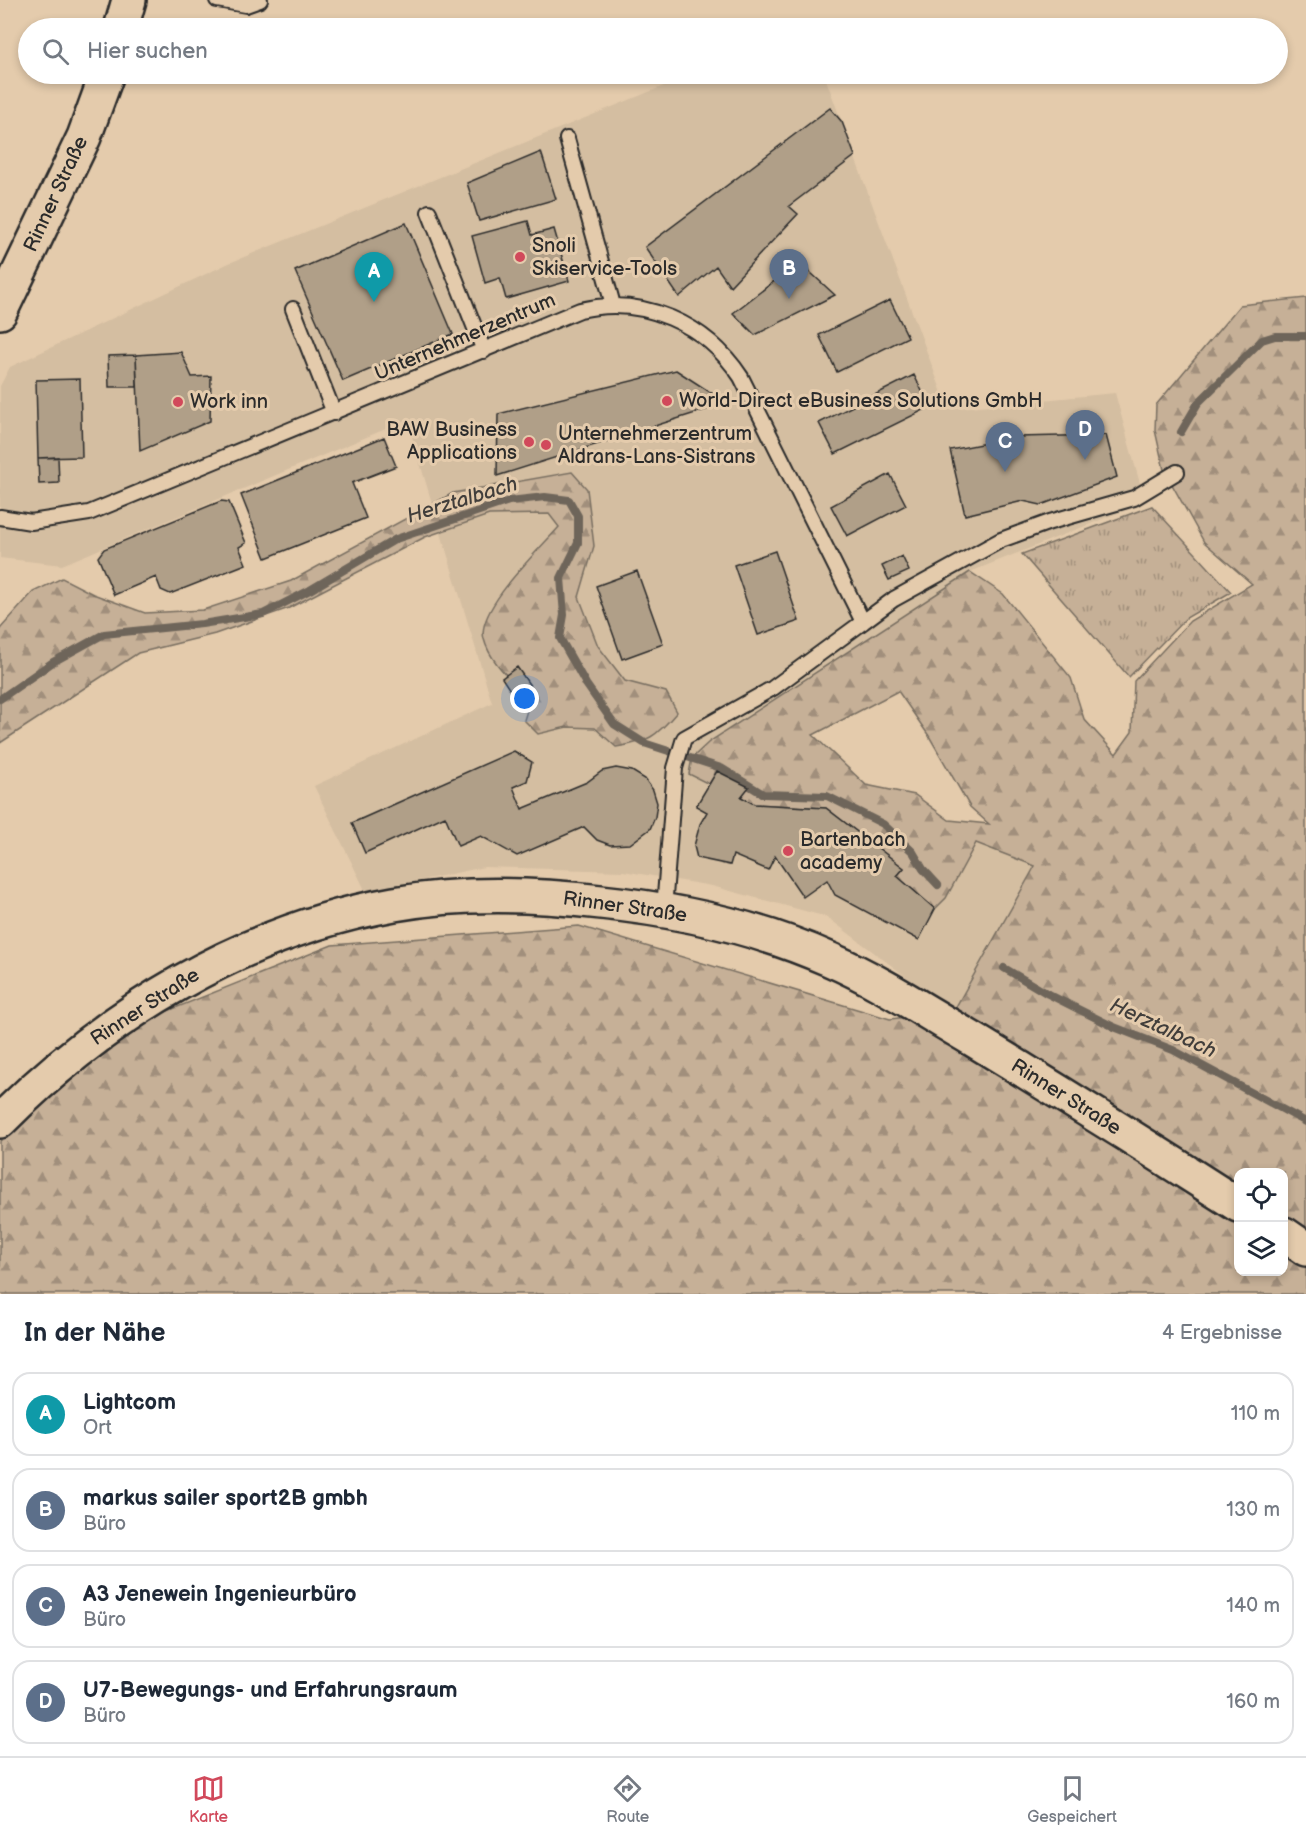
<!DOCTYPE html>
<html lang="de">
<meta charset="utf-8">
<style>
:root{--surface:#fff;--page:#f6f6f7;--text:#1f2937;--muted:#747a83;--line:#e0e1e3;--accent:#d1495b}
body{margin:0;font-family:"Balsamiq Sans",sans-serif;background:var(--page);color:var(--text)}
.controls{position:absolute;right:18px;bottom:18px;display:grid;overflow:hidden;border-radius:12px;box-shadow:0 3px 9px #0003}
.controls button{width:54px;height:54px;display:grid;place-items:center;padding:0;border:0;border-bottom:2px solid var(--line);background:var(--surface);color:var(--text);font:30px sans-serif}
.you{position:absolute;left:525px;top:699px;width:21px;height:21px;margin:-15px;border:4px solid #fff;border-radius:50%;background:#1a73e8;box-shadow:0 0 0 9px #1a73e833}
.badge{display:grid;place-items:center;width:39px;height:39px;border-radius:50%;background:var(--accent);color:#fff;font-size:20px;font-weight:700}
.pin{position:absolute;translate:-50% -50px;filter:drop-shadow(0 2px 3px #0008)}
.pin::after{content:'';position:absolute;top:32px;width:21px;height:18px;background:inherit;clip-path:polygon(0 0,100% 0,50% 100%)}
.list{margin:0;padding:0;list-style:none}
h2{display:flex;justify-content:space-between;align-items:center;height:78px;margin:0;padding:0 24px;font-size:26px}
h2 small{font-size:20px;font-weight:400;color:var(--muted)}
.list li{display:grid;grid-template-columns:39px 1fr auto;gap:18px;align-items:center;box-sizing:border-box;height:84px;margin:0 12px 12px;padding:0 12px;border:2px solid var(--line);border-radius:18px}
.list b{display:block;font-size:22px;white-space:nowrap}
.list p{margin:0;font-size:20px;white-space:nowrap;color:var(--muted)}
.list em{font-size:20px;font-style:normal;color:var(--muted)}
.icon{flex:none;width:33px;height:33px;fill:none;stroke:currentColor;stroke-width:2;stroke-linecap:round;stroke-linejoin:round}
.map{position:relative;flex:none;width:1306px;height:1294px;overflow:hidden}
.search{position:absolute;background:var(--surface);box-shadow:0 3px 9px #0003;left:18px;right:18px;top:18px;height:66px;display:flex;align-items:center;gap:15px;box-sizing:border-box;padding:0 21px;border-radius:33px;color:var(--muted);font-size:22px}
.sheet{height:462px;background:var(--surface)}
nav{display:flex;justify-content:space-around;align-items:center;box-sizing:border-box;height:84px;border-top:2px solid var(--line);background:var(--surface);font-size:16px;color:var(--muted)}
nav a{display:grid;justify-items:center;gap:3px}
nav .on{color:var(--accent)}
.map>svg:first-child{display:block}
</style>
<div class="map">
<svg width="1306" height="1294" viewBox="0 0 1306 1294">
<defs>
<pattern id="forest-firs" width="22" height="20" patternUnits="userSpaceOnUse" patternTransform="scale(1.5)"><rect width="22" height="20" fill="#c6b097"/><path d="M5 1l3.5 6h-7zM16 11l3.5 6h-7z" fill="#a18f7b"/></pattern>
<pattern id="park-tufts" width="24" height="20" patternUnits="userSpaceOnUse" patternTransform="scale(1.5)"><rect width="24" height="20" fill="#c6b097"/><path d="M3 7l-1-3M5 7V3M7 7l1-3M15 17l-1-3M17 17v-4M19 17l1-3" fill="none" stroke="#a18f7b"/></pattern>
</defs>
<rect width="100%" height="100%" fill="#e4cbac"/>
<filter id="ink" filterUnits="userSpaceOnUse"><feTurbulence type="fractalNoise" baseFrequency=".0167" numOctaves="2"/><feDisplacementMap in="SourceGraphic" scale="12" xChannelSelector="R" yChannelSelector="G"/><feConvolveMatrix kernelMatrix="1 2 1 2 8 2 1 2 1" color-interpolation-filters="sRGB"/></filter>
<g filter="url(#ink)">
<path fill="#d4bea1" d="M693,74h131l124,335 167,-16 30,109 -175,70 -261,170 326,124 -82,146 -126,-95 -115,-31 -89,-15 -139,-4 -118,25 -52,-106 178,-83 -85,-283 -345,145 -62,-7v-172l10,-19 217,-103z"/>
<path fill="url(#forest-firs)" stroke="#786e61" stroke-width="1.5" fill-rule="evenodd" d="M1306,298v996h-1306v-153l133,-116 199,-80 247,-19 311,93 63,-7 82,-146 -59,-23 -30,55 -11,11 -38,-33 7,-8 -78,-60 -72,-4 -13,-7 7,-9 -31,-17 -8,13 -20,-10 3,-16 17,-16 261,-170 33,22 68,84 13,41 32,35 16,-22 2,-51 56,-60 62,-37 -48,-42 -40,-72 -9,-40 1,-25 84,-100zM898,691l31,45 41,71 19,17 -40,-4 -34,-25 -49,-10 -53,-50zM1238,1172h46v100h-46z
M572,472l15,17 7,57 -15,51 19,49 27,35 41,11 11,20c-21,25 -29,30 -61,35l-21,-19 -28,-1 -29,7 -14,-14 6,-19c-15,-18 -40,-38 -46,-62 -9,-29 56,-90 75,-112l-10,-13 -60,1 -64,22 -136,71 -74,26 -77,19 -138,90v-114l33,-37 29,-14 31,16 52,19 58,-3 88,-29 162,-88z"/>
<path fill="url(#park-tufts)" stroke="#786e61" stroke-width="1.5" d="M1152,506l79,86 -45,26 -57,59 -107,-123z"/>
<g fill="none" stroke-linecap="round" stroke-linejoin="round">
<path stroke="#6e655a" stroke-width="8" d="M1181,432l17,-29 64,-63 13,-4h31
M0,699l53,-37 51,-28 98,-10 61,-10 47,-24 86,-51 113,-38 36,-4 24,3 9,16v27l-17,35 3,37 -4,23 26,46 28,40 30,19 77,25 42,26 64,2 56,28 30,28 10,17 15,16
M1004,968l44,26 66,33 59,23 133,72"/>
</g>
<path fill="#b09f88" stroke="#2b2b2b" stroke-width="1.5" d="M830,108l12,14 13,34 -66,50 9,8 -68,72 -14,-20 -37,31 -34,-50z
M541,152l15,47 -77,22 -12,-38z
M528,221l4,14 22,-6 15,52 -63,18 -6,-21 -15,5 -13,-47z
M406,223l47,111 -110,47 -48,-110z
M799,262l36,33 -80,40 -22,-22z
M890,300l18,37 -71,35 -18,-37z
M181,352l11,25 19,-1 -1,45 -70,30 -4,-96z
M136,355l1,32h-28l-1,-31z
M676,370l51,33 -230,73 1,-62z
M914,375l16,32 -95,47 -16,-31z
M80,379l2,78 -44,1 -2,-78z
M1106,435l11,42 -76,28 -18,-4 -58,14 -15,-65 67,-13z
M384,437l12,29 -44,17 14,35 -100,40 -25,-63z
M58,457l1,26 -20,1 -1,-26z
M890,474l16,31 -59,31 -16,-30z
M221,501l8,1 17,41 -7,4 7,17 -76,30 -9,-4 -5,-13 -42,18 -16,-38 6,-8z
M775,551l24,70 -41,14 -24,-70z
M902,556l7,15 -20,9 -7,-14z
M637,571l26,73 -41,15 -26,-73z
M517,667l14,20 -16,11 -13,-20z
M514,751l18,11 -5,19 -14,6 9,22 65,-27 15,-11 14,-3 16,3 13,8 8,11 4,13 -2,14 -5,12 -20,15 -20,1 -13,-5 -13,-13 -67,29 -36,-20 -23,10 -13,-30 -80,37 -13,-30z
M717,771l32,16 -8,10 13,7 72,4 78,60 -7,8 38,33 -16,31 -84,-45 -8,-15 -24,17 -28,-41 -7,14 -35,-15 -3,10 -33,-7 -3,-12 6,-22 7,-12 -11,-6z"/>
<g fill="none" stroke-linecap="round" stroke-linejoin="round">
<defs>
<path id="lane" d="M217,0l29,5 14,-5
M567,139l46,166
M429,212l55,139
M293,309l41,104
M0,517l31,5 58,-9 491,-203c63,-15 126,14 161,67l122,245 -90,66 -89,50 -9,30 -11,141
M863,622l31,-23 107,-59 49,-18 84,-24 43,-26"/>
<path id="secondary" d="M121,28l8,-28
M0,312l84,-175 23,-63
M0,1121c108,-108 243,-190 394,-217 67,-12 140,-10 207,-2 77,8 156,25 228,57 51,22 97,53 145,81 89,54 177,109 264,165
M1284,1234l22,15"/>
</defs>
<use href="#lane" stroke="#2b2b2b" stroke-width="18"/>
<use href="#secondary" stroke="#2b2b2b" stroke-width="38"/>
<use href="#lane" stroke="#e4cbac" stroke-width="14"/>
<use href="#secondary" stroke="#e4cbac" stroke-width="33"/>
</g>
</g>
<g fill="#d1495b" stroke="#e4cbac" stroke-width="2">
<circle cx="520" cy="257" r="6"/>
<circle cx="667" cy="401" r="6"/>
<circle cx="178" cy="402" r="6"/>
<circle cx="529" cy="442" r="6"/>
<circle cx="546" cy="445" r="6"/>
<circle cx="788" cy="851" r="6"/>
</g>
<g text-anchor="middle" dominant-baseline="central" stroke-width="6" stroke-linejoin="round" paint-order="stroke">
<g font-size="20" fill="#2b2b2b" stroke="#e4cbac">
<text transform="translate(56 194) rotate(-65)">Rinner Straße</text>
<text transform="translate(465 337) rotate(-23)">Unternehmerzentrum</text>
<text transform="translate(625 907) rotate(8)">Rinner Straße</text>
<text transform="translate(145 1007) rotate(-33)">Rinner Straße</text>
<text transform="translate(1066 1097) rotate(32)">Rinner Straße</text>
</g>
<g font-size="20" fill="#2b2b2b" stroke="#e4cbac" text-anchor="start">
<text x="532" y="246">Snoli<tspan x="532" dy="23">Skiservice-Tools</tspan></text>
<text x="679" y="401">World-Direct eBusiness Solutions GmbH</text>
<text x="190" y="402">Work inn</text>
<text x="517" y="430" text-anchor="end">BAW Business<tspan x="517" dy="23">Applications</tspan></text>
<text x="558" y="434">Unternehmerzentrum<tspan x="558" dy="23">Aldrans-Lans-Sistrans</tspan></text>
<text x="800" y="840">Bartenbach<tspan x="800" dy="23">academy</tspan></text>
</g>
<g font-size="21" font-style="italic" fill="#413e3b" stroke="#e4cbac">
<text transform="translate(462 500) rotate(-17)">Herztalbach</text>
<text transform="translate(1163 1028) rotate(25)">Herztalbach</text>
</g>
</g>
</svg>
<div class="controls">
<button><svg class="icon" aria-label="locate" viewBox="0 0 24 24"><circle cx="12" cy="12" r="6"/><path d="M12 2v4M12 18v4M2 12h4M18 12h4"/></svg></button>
<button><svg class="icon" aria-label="layers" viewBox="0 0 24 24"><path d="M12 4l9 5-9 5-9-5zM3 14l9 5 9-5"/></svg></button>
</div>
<div class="you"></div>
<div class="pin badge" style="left:374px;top:302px;background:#0f9aa8">A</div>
<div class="pin badge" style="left:789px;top:299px;background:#5c6f8a">B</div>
<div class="pin badge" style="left:1005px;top:472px;background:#5c6f8a">C</div>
<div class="pin badge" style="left:1085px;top:460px;background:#5c6f8a">D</div>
<div class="search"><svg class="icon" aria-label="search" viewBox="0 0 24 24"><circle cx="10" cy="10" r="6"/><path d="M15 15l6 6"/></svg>Hier suchen</div>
</div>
<section class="sheet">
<h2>In der Nähe<small>4 Ergebnisse</small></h2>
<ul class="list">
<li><span class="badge" style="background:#0f9aa8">A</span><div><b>Lightcom</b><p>Ort</p></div><em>110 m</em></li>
<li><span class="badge" style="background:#5c6f8a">B</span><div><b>markus sailer sport2B gmbh</b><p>Büro</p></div><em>130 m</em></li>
<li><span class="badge" style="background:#5c6f8a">C</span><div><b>A3 Jenewein Ingenieurbüro</b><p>Büro</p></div><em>140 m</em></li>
<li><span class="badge" style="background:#5c6f8a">D</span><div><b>U7-Bewegungs- und Erfahrungsraum</b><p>Büro</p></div><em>160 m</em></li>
</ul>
</section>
<nav>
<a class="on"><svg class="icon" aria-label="map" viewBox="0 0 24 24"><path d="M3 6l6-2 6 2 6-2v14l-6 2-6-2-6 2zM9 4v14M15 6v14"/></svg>Karte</a>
<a><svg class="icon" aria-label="directions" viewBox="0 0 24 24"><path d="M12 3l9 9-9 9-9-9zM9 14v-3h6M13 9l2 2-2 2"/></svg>Route</a>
<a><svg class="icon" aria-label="saved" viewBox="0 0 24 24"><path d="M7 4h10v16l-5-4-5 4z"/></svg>Gespeichert</a>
</nav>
